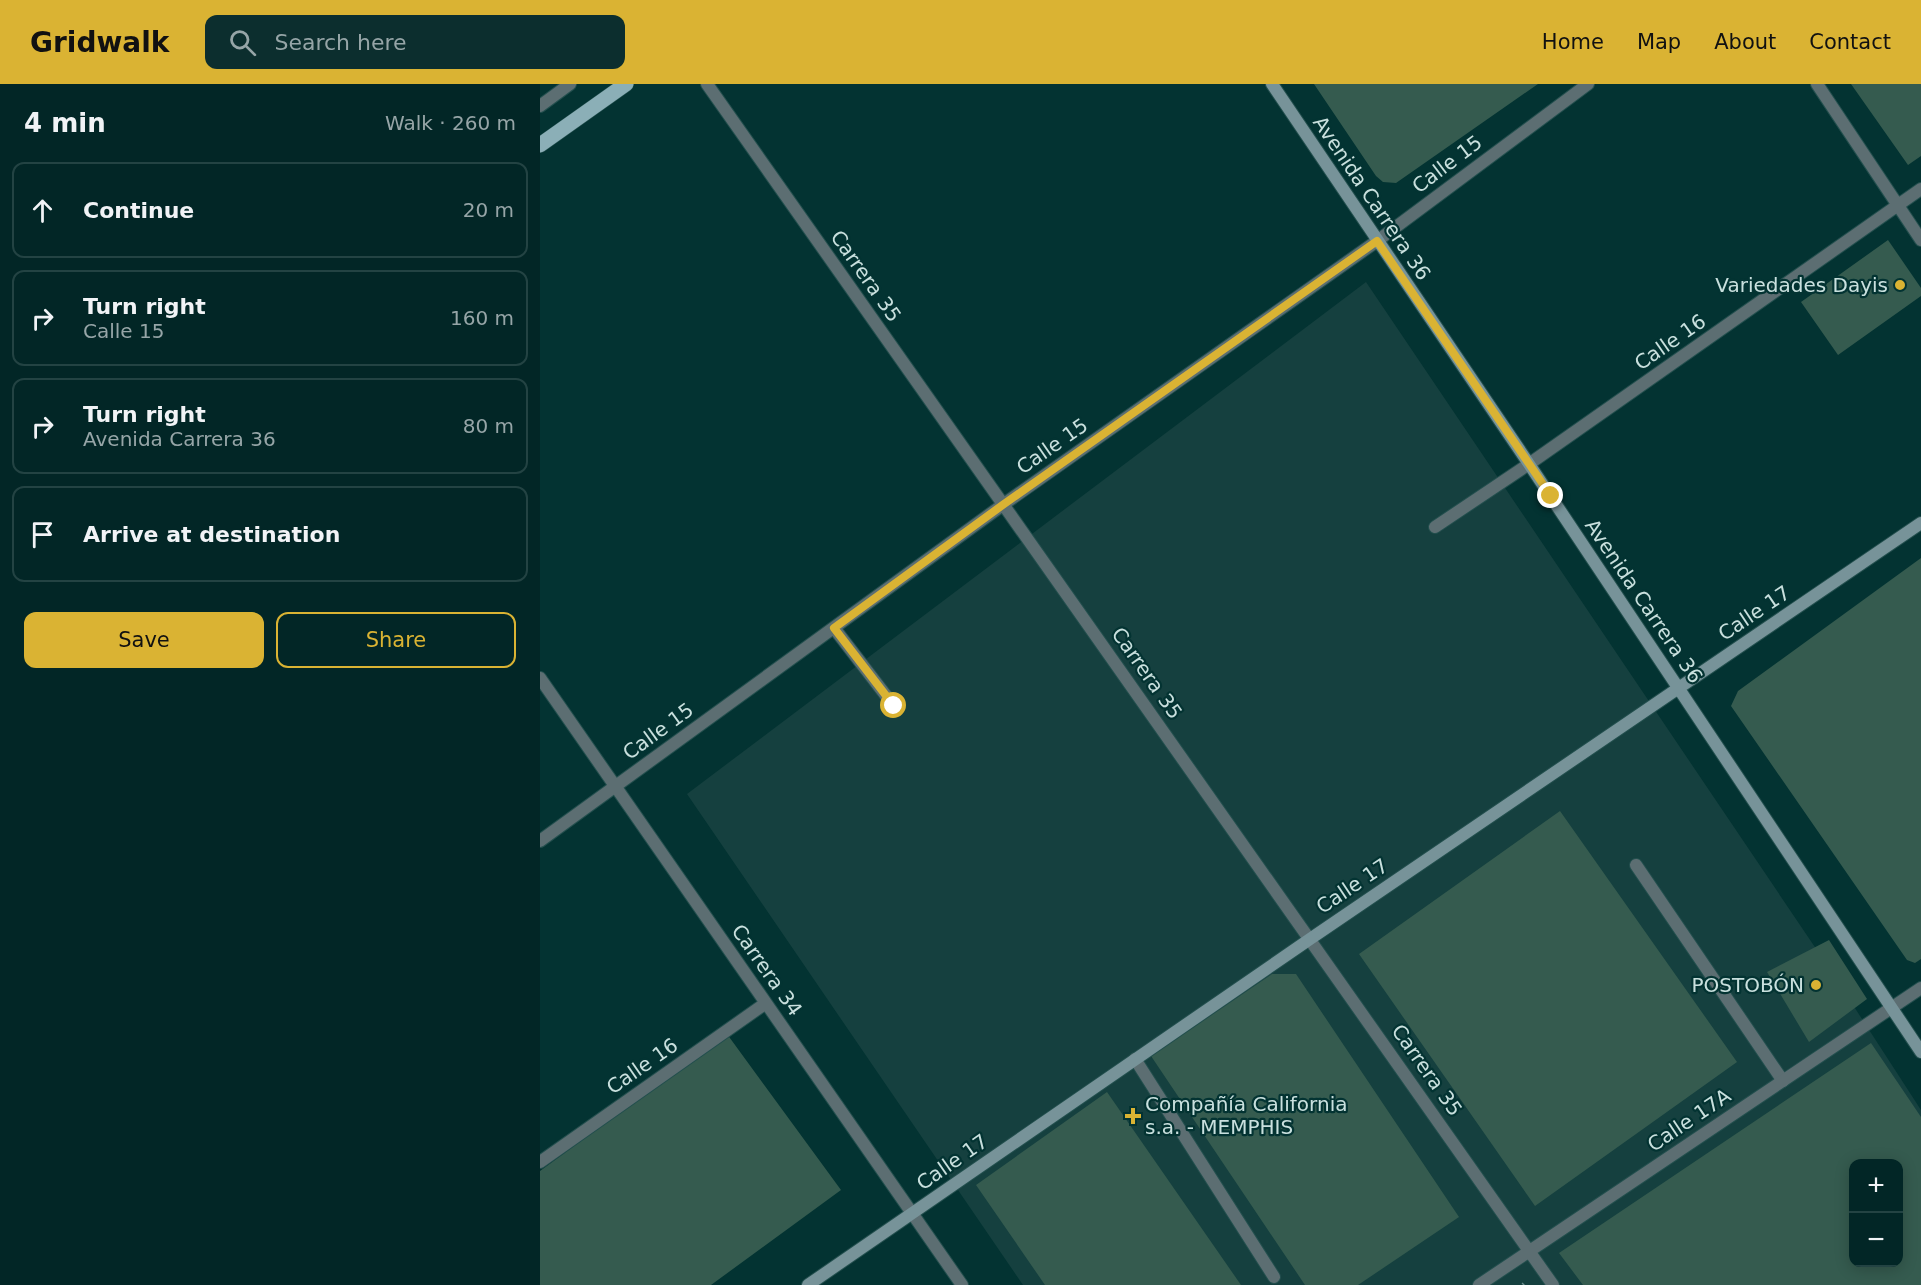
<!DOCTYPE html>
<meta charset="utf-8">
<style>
:root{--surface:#022626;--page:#0c2e2e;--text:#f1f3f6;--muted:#96a5a7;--line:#234343;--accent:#dab333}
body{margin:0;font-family:"DejaVu Sans",sans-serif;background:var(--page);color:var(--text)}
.controls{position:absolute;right:18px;bottom:18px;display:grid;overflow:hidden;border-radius:12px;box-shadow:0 3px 15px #0003}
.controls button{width:54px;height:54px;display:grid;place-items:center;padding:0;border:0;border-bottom:2px solid var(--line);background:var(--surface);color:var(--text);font:30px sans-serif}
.stop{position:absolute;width:18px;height:18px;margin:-14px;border:4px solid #dab333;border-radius:50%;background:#fff}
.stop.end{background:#dab333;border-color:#fff;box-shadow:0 2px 6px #0008}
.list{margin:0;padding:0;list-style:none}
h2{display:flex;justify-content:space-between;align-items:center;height:78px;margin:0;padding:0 24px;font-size:26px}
h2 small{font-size:20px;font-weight:400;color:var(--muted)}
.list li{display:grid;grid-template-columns:39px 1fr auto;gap:18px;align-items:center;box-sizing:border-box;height:96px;margin:0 12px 12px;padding:0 12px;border:2px solid var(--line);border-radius:12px}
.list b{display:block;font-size:22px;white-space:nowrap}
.list p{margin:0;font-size:20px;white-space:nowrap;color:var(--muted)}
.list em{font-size:20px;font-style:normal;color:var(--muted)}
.actions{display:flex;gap:12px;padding:18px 24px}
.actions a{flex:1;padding:14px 0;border:2px solid var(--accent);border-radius:12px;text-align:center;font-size:21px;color:var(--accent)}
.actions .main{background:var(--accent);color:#111}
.icon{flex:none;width:33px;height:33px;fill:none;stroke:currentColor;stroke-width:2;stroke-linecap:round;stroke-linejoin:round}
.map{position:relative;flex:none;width:1381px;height:1201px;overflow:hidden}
header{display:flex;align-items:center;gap:36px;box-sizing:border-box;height:84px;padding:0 30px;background:var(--accent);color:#111}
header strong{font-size:28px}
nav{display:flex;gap:33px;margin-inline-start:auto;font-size:21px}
.search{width:420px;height:54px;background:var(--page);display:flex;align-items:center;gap:15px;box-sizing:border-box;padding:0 21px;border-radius:12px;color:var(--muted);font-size:22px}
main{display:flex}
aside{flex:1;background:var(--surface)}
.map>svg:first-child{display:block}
</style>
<header>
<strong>Gridwalk</strong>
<div class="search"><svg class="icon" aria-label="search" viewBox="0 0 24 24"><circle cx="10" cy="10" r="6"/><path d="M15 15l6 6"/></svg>Search here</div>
<nav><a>Home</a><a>Map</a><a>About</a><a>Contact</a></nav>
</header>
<main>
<aside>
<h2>4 min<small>Walk · 260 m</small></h2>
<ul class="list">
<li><svg class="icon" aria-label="ahead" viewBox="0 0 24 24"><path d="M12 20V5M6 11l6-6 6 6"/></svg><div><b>Continue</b></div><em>20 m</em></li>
<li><svg class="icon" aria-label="right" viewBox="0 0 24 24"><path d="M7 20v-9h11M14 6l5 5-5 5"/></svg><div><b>Turn right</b><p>Calle 15</p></div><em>160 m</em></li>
<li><svg class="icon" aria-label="right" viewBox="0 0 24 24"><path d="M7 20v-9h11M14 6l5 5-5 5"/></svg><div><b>Turn right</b><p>Avenida Carrera 36</p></div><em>80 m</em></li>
<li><svg class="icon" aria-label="arrive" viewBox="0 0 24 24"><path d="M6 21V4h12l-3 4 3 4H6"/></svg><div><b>Arrive at destination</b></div></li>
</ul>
<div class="actions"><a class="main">Save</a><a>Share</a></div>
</aside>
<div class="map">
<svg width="1381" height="1201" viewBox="0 0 1381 1201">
<rect width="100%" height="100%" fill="#033332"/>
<path fill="#15403f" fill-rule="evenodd" d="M826,198l461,683 94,145v175h-898l-336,-491zM1314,1080h44v98h-44z"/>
<path fill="#355b4f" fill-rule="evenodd" d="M774,0h224l-142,99 -13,-1 -7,-6z
M1311,0h70v72l-13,9z
M1348,156l33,48v8l-83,59 -37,-53z
M1381,474v401l-6,4 -8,-3 -176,-254 7,-15z
M1020,727l177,251 -202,144 -176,-252z
M1289,856l38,59 -58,43 -42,-70z
M732,890h24l163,243 -101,68h-53l-154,-229z
M187,950l114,156 -130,95h-171v-114z
M1331,959l50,74v168h-338l-24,-32zM1314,1080h44v98h-44z
M567,1008l134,193h-196l-69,-100z"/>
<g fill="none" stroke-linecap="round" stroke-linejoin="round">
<defs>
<path id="lane" d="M0,22l30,-22
M895,443l94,-63
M294,544l60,78
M1096,781l147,216
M595,975l139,218"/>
<path id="street" d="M167,0l846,1201
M1277,0l104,156
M989,380l392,-275
M0,594l422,607
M0,757l464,-337 373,-263 211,-157
M0,1078l226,-159
M939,1201l442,-297"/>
<path id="secondary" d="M732,0l257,380 392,588
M268,1201l502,-346 611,-416"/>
<path id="primary" d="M0,61l86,-61"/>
</defs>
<use href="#lane" stroke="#234f4e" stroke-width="14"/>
<use href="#street" stroke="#234f4e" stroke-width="14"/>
<use href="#secondary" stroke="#234f4e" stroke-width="14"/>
<use href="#primary" stroke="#234f4e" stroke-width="16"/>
<path stroke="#698c8b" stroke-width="4" stroke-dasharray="4.5 4.5" stroke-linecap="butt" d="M983,1201l1,-1"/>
<use href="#lane" stroke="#5c6e72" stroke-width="12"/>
<use href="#street" stroke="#5c6e72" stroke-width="12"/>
<use href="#secondary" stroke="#779399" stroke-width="12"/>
<use href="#primary" stroke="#8bafb7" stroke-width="15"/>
</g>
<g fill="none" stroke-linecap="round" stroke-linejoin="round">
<path stroke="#dab333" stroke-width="8" d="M354,622l-60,-78 170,-124 373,-263 174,255"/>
</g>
<g fill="#dab333" stroke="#033332" stroke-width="2">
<circle cx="1360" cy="201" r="6"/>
<circle cx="1276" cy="901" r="6"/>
<path d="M590 1023h6v6h6v6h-6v6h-6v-6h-6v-6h6z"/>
</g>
<g text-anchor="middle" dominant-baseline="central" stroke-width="4.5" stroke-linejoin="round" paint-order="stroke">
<g font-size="20" fill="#c9e0de" stroke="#033332">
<text transform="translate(907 80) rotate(-37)">Calle 15</text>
<text transform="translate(832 114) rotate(56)">Avenida Carrera 36</text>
<text transform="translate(326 192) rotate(55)">Carrera 35</text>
<text transform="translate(1130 258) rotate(-35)">Calle 16</text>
<text transform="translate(512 362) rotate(-35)">Calle 15</text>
<text transform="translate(1104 517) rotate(56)">Avenida Carrera 36</text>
<text transform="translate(1214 529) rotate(-34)">Calle 17</text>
<text transform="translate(607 589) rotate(55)">Carrera 35</text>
<text transform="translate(118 647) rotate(-36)">Calle 15</text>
<text transform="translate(812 802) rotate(-34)">Calle 17</text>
<text transform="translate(227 886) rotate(55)">Carrera 34</text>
<text transform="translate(102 982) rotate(-35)">Calle 16</text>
<text transform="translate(887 986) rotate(55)">Carrera 35</text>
<text transform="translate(1149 1036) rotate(-34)">Calle 17A</text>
<text transform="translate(412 1078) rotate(-35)">Calle 17</text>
</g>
<g font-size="20" fill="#c9e0de" stroke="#033332" text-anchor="end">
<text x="1348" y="201">Variedades Dayis</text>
<text x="1264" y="901">POSTOBÓN</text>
<text x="605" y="1020" text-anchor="start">Compañía California<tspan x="605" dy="23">s.a. - MEMPHIS</tspan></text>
</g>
</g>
</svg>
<div class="controls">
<button>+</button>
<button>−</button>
</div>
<div class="stop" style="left:354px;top:622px"></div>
<div class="stop end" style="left:1011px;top:412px"></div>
</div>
</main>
